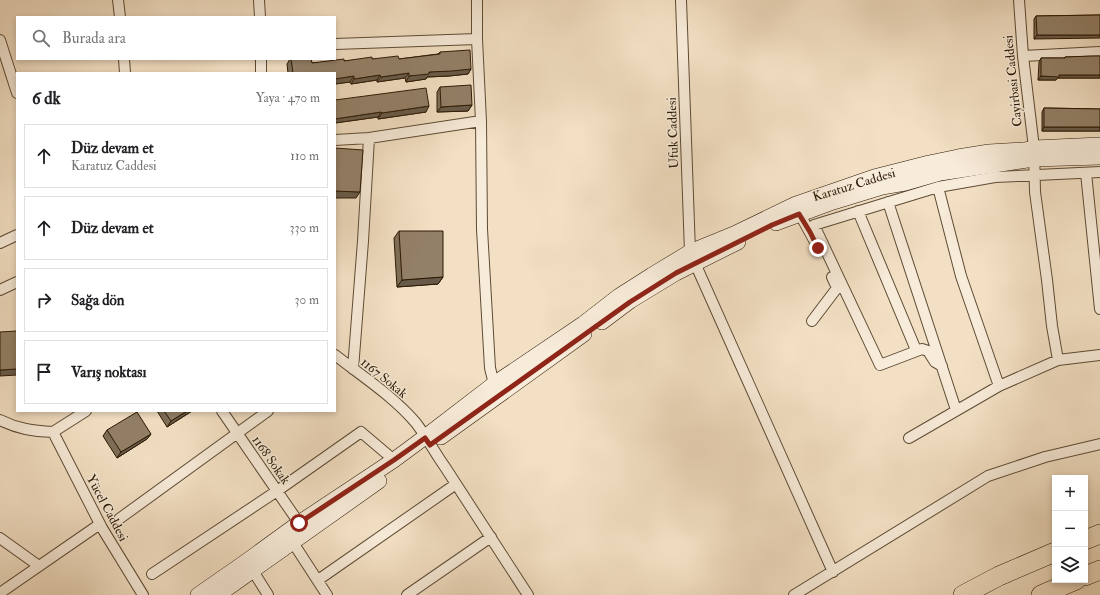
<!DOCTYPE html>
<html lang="tr">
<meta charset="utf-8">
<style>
:root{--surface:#fff;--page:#f6f6f6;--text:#202124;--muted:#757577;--line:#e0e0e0}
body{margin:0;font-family:"IM FELL Double Pica",serif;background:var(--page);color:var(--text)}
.controls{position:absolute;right:12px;bottom:12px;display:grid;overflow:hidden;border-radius:0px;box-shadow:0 2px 6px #0003}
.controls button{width:36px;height:36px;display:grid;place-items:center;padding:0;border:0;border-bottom:1px solid var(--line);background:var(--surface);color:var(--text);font:20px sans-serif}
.stop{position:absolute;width:12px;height:12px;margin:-9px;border:3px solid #8f2418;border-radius:50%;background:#fff}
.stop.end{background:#8f2418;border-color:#fff;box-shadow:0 1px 4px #0008}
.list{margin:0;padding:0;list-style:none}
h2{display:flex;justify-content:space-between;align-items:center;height:52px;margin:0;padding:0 16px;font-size:17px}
h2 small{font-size:13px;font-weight:400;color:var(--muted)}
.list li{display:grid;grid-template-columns:26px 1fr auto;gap:12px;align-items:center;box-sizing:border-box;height:64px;margin:0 8px 8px;padding:0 8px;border:1px solid var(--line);border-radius:0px}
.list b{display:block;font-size:15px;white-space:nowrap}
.list p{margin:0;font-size:13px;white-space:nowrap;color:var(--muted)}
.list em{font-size:13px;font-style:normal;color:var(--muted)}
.icon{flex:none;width:22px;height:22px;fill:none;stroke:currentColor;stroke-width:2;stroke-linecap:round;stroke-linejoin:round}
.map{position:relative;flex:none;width:1100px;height:595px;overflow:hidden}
.search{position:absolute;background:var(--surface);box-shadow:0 2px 6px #0003;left:16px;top:16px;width:320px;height:44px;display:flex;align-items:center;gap:10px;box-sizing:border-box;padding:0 14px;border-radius:0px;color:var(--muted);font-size:15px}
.panel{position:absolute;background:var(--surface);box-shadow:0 2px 6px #0003;left:16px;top:72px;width:320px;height:340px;border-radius:0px}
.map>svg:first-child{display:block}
</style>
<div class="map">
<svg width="1100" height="595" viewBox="0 0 1100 595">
<rect width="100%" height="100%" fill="#f3e0c4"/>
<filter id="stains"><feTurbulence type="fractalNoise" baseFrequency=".005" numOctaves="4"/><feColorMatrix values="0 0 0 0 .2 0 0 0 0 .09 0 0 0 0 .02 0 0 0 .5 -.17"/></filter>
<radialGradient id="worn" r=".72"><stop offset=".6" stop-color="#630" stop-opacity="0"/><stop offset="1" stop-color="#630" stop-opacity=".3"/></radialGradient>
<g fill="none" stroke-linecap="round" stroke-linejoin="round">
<defs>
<path id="street" d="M118,0l2,17
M259,0l1,17
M477,0v39l4,82 1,108 8,139 4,16
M681,0l9,252 143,320
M1019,0l4,56 11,92 1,44 12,88 5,46 6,34
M0,40l17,53
M335,44l142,-5
M1023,56l77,-4
M124,59l1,14
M261,59v14
M335,140l34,-2 112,-17
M1086,173l14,136
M938,187l23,89 38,110
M888,202l68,208
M797,209l18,33
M858,211l58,139
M0,243l17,-8
M0,290l17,-8
M812,321l25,-33 -5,-11
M335,355c27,21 59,42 81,68 10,13 19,30 29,44l83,128
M942,366l-7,-4 -7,-11 -6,-2 -42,16 -66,-140 124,-38 57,-10 105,-5
M353,369l10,-128 6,-103
M222,411l77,112
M0,420c18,9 33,11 53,12
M53,432l49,96 41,67
M53,432l33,-21
M909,438l90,-52 59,-26 42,-5
M119,519l149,-108
M0,538l39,28
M290,538l37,57
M253,571l15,24
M152,574l125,-83 84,-59 33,28
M318,580l138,-96
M0,593l100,-69
M407,595l84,-58
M794,595l194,-119 57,-19 55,-13"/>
<path id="secondary" d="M776,223l57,-21 49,-15 23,-4 35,-10 94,-14 66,-2
M602,322l28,-21 46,-28 62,-31
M441,437l143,-103
M198,595l46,-32 55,-40 95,-63 31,-23 69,-53 89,-60 36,-28 33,-21 38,-23 44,-18 62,-30 78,-27 55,-14 29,-6 31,-5 35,-2 10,-2 66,-3
M218,595l161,-114"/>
<path id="highway" d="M1085,540l15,-6
M1085,576l15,-6
M963,595l36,-19 56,-24
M1041,595l35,-15"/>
</defs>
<use href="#street" stroke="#5e4b34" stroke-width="12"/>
<use href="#secondary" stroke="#2c1904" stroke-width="16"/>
<use href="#highway" stroke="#2c1904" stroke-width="20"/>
<use href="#street" stroke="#f7ebd9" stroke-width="10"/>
<use href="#secondary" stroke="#f7ebd9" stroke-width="15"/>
<use href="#highway" stroke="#f3e0c4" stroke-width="19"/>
</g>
<path fill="#7e6e59" stroke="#2c1904" d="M1100,15l-66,24v-20l2,-3z
M440,52l31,17 -3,5 -19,2 -22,1 -1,2 -20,3 -1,-4 -28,4v-2l-26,4 -1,-2 -15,2v-11h-47l-1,-9 3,-5h21l1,4 60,-4h27l39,-5z
M1100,56v22h-42l-2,2h-18l1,-18 2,-4h23l1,-1z
M440,87l32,18 -4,6 -31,1v-20z
M335,100l91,12 -48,7v-2l-43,6z
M1044,108l56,1v22h-58v-19z
M399,231l44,46 -5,7 -41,3 -3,-49z
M157,411h35l-25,16z
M107,430l44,4 -4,5 -30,19 -14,-22z"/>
<path fill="#675a49" stroke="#2c1904" d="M1037,35h63v3l-66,1z
M471,69l-3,5 -19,2 -22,1 -1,2 -20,3 3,-6 20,-4z
M409,73l-4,5 -28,4 4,-5z
M380,75l-3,5 -26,4 3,-5z
M1059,75h41v3h-42l-2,2h-18l3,-4z
M354,76l-4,6 -15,2v-5z
M472,105l-4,6 -31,1 4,-5z
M429,106l-3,6 -48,7 4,-6z
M381,112l-3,5 -43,6v-4z
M1044,127h56v4h-58z
M335,191l25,1 -4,6h-21z
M443,277l-5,7 -41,3 5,-7z
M17,369v6l-17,1v-6z
M187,411h5l-25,16 4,-6z
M151,434l-4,5 -30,19 4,-6z"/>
<path fill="#938068" stroke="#2c1904" d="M1100,15v20h-63l-1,-19z
M470,50l1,19 -19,2 -23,1v2l-20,2v-3l-28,4 -1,-2 -26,4v-3l-19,3v-6h-42l-2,-14h20l1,4 32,-4v2l28,-4v2l26,-3 1,3 41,-5v-2z
M1091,56h9v19h-41v2l-18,-1v-18h24v-1z
M471,85l1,20 -31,2 -1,-20z
M426,88l3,18 -47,7 -1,-1 -46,7v-19z
M1044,108l56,1v18h-56z
M335,148l28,2 -3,42 -25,-1z
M399,231h44v46l-41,3z
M17,331v38l-17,1v-38z
M164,411h23l-16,10z
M137,412l14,22 -30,18 -14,-22z"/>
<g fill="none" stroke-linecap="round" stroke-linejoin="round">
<path stroke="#8f2418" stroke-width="5" d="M299,523l95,-63 31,-22 5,7 200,-143 46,-29 96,-48 27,-11 11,18 8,16"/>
</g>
<g text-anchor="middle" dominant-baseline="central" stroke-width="3" stroke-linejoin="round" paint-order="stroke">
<g font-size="13" fill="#2c1904" stroke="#f7ebd9">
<text transform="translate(1013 81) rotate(-96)">Cayirbasi Caddesi</text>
<text transform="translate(673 133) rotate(-92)">Ufuk Caddesi</text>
<text transform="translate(854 185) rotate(-17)">Karatuz Caddesi</text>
<text transform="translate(384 378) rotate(39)">1167 Sokak</text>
<text transform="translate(271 460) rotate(55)">1168 Sokak</text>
<text transform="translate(107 508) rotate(62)">Yücel Caddesi</text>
</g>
</g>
<rect width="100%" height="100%" filter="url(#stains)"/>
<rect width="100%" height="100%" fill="url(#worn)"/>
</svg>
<div class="controls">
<button>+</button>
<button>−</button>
<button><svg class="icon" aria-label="layers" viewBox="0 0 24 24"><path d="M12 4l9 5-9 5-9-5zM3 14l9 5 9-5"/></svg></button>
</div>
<div class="stop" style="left:299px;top:523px"></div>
<div class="stop end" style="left:818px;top:248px"></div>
<div class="search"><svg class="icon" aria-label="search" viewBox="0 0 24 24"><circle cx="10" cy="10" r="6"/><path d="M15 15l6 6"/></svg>Burada ara</div>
<section class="panel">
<h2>6 dk<small>Yaya · 470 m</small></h2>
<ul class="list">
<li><svg class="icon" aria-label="ahead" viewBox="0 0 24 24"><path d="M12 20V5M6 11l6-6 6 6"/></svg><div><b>Düz devam et</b><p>Karatuz Caddesi</p></div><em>110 m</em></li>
<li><svg class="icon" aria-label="ahead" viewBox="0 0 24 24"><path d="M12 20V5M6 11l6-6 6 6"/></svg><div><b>Düz devam et</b></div><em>330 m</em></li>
<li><svg class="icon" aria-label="right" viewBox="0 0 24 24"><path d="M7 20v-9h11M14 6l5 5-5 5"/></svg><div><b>Sağa dön</b></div><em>30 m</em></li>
<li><svg class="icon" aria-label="arrive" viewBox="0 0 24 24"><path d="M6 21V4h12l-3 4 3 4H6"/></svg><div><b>Varış noktası</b></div></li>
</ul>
</section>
</div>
